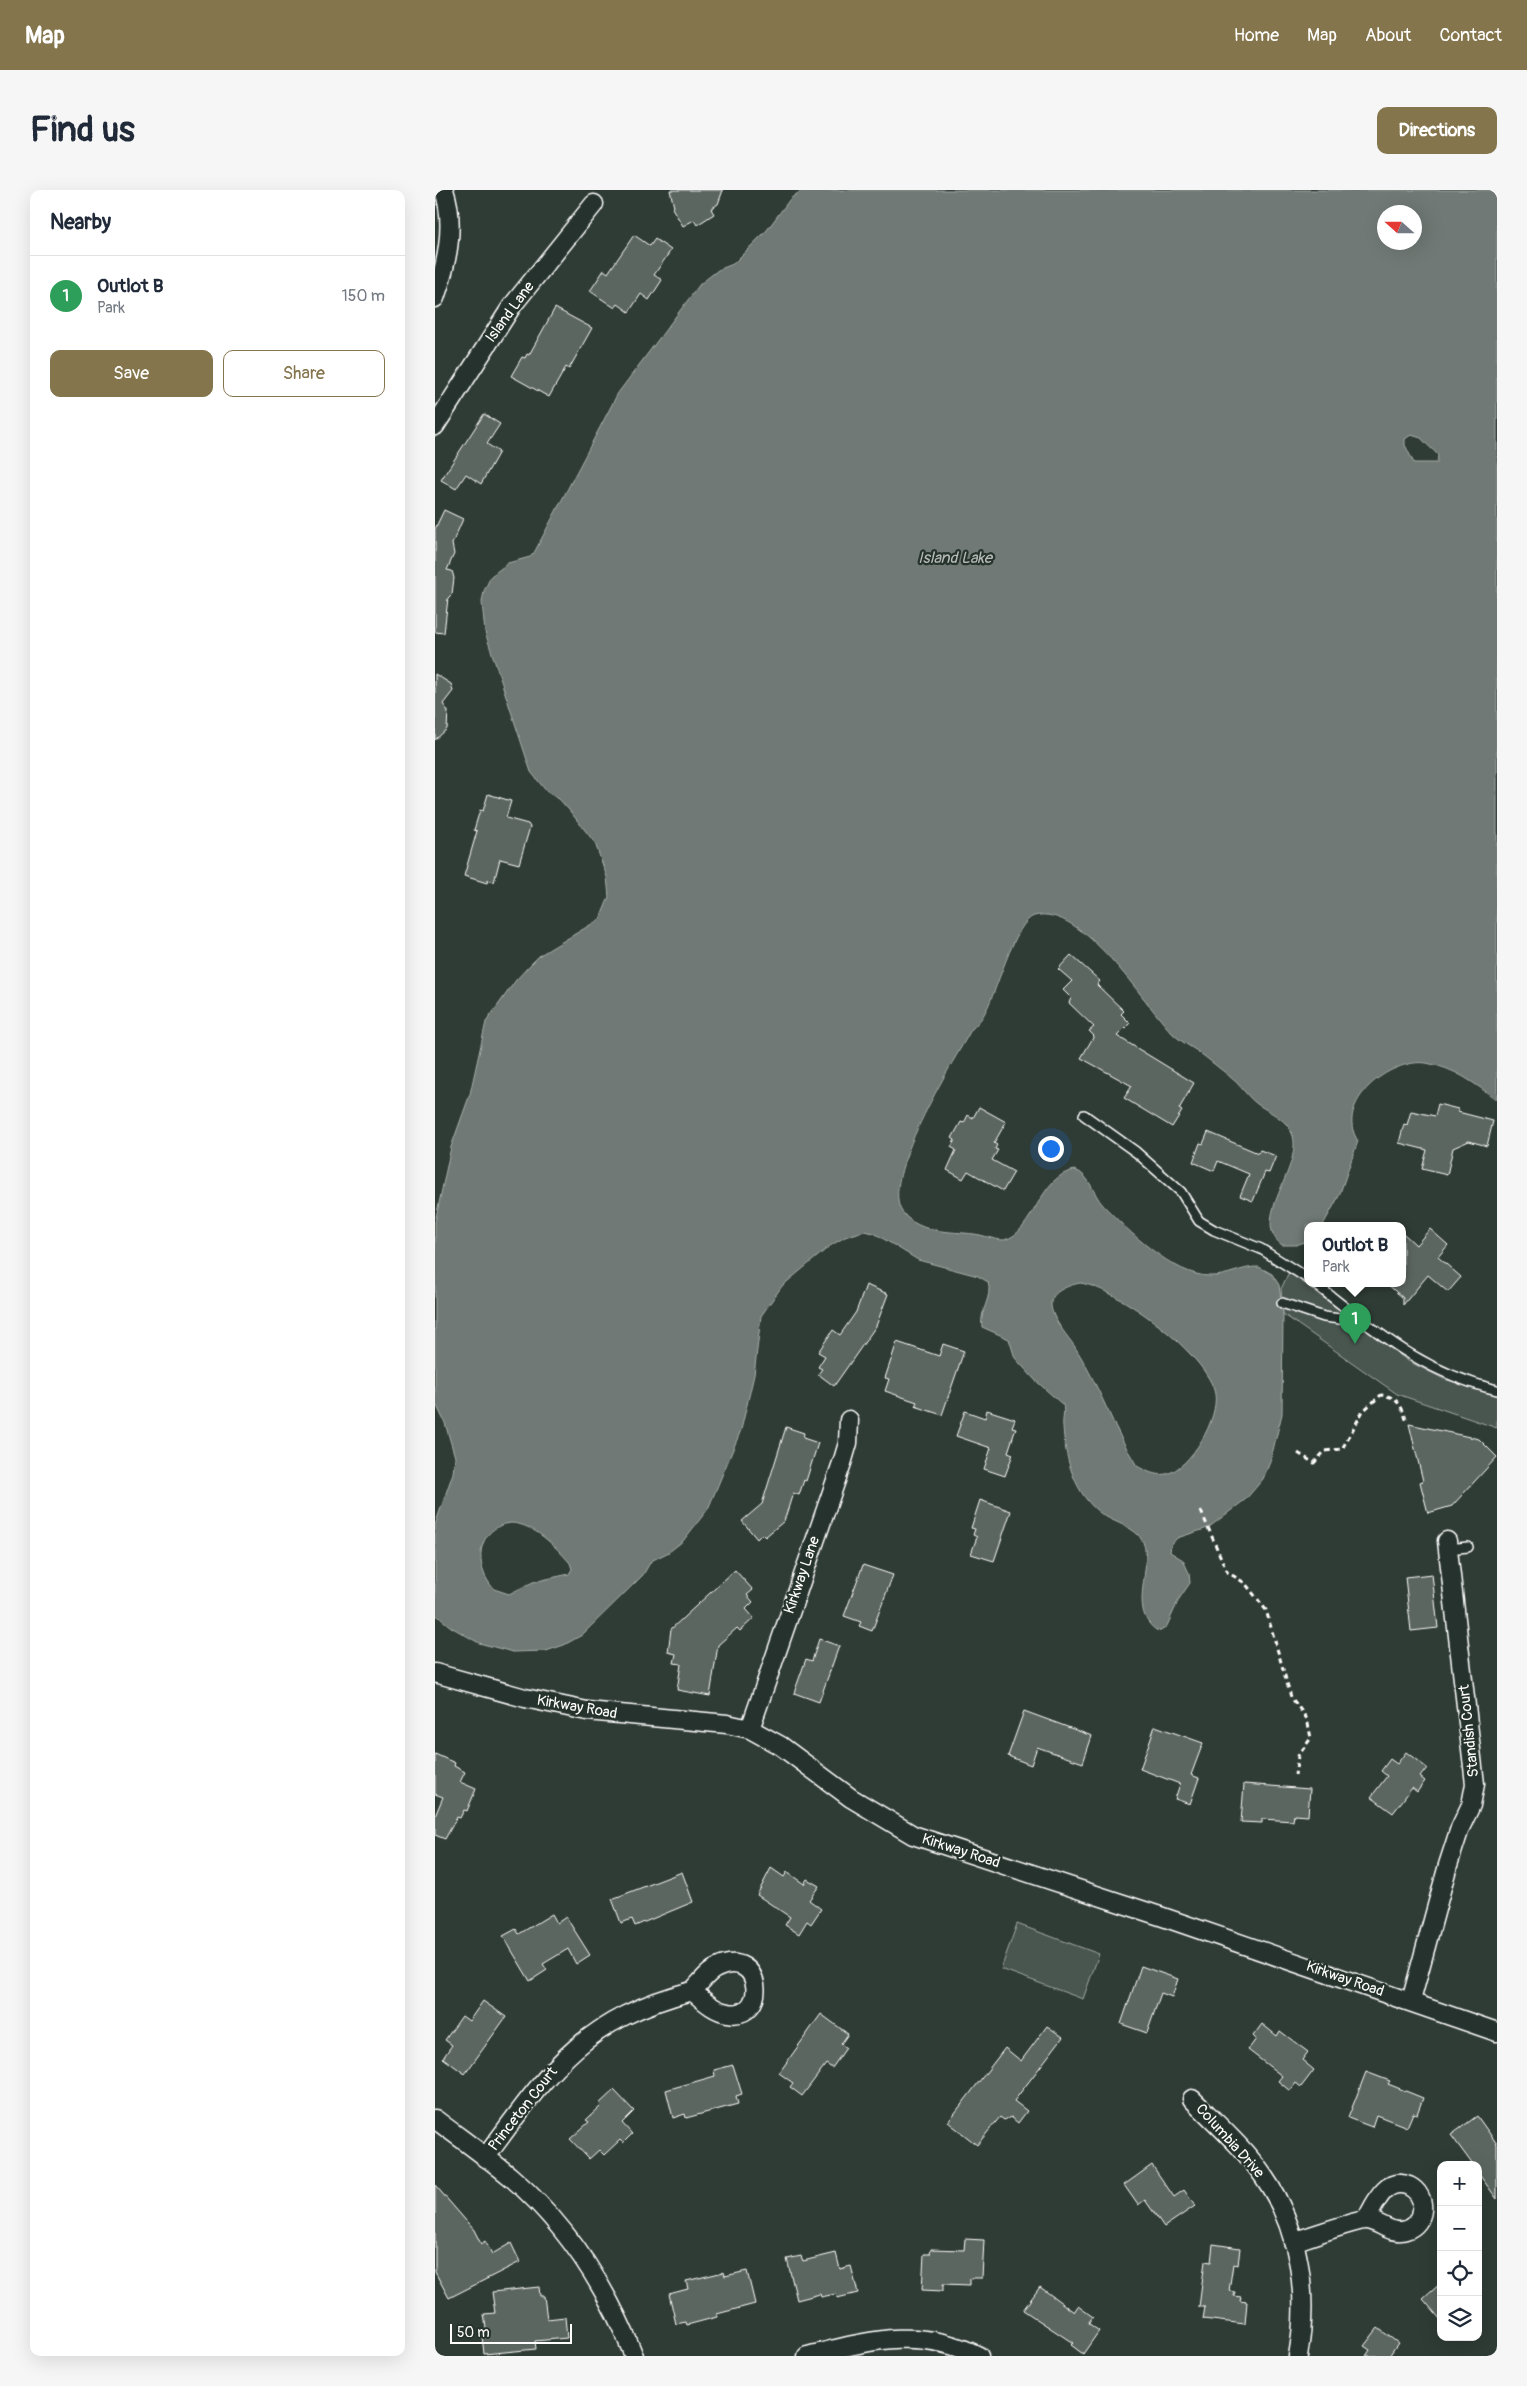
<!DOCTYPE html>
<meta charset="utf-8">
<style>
:root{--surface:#fff;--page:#f6f6f7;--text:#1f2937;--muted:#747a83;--line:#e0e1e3;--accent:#84754c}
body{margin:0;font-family:Pangolin,sans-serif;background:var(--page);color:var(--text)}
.controls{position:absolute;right:15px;bottom:15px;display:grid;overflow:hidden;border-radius:10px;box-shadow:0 5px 20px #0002}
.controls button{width:45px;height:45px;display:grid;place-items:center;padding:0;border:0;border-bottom:1px solid var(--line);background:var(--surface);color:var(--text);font:25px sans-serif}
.compass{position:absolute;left:942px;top:15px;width:45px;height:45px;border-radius:50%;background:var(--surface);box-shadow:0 5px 20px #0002;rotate:291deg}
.scale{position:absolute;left:15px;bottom:12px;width:122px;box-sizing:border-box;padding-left:5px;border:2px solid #fff;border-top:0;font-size:14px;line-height:18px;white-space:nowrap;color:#fff;-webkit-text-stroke:4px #26332d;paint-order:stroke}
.you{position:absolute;left:615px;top:958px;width:18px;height:18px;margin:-12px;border:4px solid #fff;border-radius:50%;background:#1a73e8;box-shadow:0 0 0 8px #1a73e833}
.badge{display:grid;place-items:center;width:32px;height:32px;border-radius:50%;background:var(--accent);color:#fff;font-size:16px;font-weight:700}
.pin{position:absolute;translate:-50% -41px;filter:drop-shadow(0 1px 2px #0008)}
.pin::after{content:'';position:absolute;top:26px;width:18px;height:15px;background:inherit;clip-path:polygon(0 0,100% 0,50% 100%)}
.popup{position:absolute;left:869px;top:1032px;width:102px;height:65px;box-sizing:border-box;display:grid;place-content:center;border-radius:10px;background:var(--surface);filter:drop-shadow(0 1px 4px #0005);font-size:16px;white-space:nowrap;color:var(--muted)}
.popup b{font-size:19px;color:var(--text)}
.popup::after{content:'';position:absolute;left:50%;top:100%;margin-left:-10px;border:10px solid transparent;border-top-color:var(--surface)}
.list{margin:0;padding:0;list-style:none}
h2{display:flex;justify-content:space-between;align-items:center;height:65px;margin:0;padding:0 20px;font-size:21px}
h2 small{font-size:16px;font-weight:400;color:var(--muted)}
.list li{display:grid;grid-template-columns:32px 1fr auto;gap:15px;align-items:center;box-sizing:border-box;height:80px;padding:0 20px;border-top:1px solid var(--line)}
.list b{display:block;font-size:19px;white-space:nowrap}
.list p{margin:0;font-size:16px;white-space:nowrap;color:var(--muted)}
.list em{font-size:16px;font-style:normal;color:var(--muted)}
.actions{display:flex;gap:10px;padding:15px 20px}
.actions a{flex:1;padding:11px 0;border:1px solid var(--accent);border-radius:10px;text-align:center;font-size:18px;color:var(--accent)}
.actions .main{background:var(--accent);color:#fff}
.icon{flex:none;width:28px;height:28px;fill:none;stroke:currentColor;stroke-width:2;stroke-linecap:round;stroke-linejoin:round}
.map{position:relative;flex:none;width:1062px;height:2166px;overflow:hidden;border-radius:10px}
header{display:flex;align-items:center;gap:30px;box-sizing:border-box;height:70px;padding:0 25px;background:var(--accent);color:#fff}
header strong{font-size:24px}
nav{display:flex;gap:28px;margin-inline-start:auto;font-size:18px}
.intro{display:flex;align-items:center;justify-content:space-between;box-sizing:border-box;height:120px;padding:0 30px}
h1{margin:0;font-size:35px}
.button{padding:12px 22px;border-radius:10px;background:var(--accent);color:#fff;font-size:18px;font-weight:700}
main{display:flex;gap:30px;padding:0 30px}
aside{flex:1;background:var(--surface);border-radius:10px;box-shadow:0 5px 20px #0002}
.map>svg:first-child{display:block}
</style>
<header>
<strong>Map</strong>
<nav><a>Home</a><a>Map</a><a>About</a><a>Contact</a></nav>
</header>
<div class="intro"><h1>Find us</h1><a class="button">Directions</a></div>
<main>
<aside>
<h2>Nearby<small></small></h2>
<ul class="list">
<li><span class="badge" style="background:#2e9e5b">1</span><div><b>Outlot B</b><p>Park</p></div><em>150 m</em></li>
</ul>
<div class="actions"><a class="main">Save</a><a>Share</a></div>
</aside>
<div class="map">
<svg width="1062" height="2166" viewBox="0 0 1062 2166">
<rect width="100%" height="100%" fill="#2f3b35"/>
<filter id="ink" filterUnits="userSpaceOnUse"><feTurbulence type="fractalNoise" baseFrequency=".02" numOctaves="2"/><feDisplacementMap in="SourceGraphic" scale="10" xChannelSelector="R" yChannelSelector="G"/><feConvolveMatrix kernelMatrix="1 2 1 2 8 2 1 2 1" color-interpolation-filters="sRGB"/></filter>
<g filter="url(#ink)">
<path fill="#4a544f" stroke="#a4aaa7" d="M854,1082l119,89 36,18 53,16v33l-100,-34 -114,-80 -2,-25z
M582,1734l82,30 -16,45 -82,-30z"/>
<path fill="#707975" stroke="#a9afac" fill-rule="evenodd" d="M367,0h695v910c-23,-17 -42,-32 -71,-37 -36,-5 -93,40 -68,78l-19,55 -16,29h-16v16l-11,4h-14c-33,-24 20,-76 11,-109 -5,-17 -23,-23 -36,-32 -8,-6 -14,-15 -21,-22 -10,-9 -22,-18 -32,-26 -10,-8 -22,-13 -31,-22 -30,-31 -90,-131 -139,-118 -20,6 -38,80 -51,100 -3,5 -8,10 -12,14 -17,31 -94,152 -68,183 17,21 48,18 71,21 10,1 20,6 30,6 30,-7 35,-65 71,-70 15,5 18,24 28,35 24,25 71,71 107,71 17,1 33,-10 49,-9l13,7 7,11 4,29 -1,100 -12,48 -7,17 -17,20 -38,29 -31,10 -6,7 -1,7 13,8 6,13 1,10 -11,16 -12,27 -6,5 -5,-1c-29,-21 -2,-62 -13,-88 -7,-15 -26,-18 -40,-27 -28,-19 -38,-56 -40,-88 -1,-7 2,-15 0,-22l-28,-25 -20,-22 -6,-19 -27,-12c-3,-17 11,-29 6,-45l-10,-6 -60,-16 -44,-27 -10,-2 -19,6 -15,9 -48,40 -21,30 -7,59 -13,55 -33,79 -25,32 -14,11 -18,9 -8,14 -61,60 -18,10 -18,6 -33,1 -34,-9 -28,-16 -16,-13v-89l18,-52 2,-16 -10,-34 -10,-21v-180l16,-75 19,-53 16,-72 30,-42 14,-15 10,-10 60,-36 9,-22 -2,-20 -12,-34 -26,-33 -10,-11 -12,-7 -16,-20 -46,-140 -3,-30 2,-11 7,-15 17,-13 22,-6 4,-4 84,-160 82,-109 18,-14 15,-6 34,-34 23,-31zM949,22h30v30h-30zM976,245l10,3c6,7 11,11 17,17l-1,8h-23l-9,-18v-6zM645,1093c38,5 128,72 135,111 4,24 -24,74 -49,80 -11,2 -20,-3 -29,-8 -24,-38 -38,-81 -62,-119 -8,-12 -24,-29 -24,-43 0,-13 19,-19 29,-21zM76,1333c23,1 44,23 59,40l2,6 -3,5 -36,8 -24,12 -15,-5c-21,-22 -18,-62 17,-66z"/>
<path fill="#5b6661" stroke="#fff" d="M235,0h53l-5,14 -7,5 3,5 -17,11 -3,-5 -11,6 -11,-18 2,-1z
M199,45l16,11 5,-7 16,11 -17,25 8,5 -13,20 -8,-6 -12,18 -11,-8 -3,4 -25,-17 14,-21 4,3z
M120,118l37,20 -23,41 -3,-2 -17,30 -38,-21 11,-19 3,1 2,-4 2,1z
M49,224l16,10 -13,20 12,8 -18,32 -15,-10 -10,15 -15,-9z
M9,320l19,9 -11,25 2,10 -7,16 5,1 2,7 -2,16 -4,4 -4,35 -9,-1v-103z
M0,484l16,10 2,7 -10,13 5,7 -1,18 -12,11z
M53,604l23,7 -5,17 22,6 2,3 -11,37 -19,-5 -6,23 -6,-2 -1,3 -23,-7 13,-45 -3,-1 6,-20 3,1z
M636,765l29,26 -3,4 27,26 -3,3 9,9 -13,13 77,47 -15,26 3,2 -10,16 -48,-29 8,-12 -51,-28 13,-22 -5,-5 5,-4 -25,-24 2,-5 -8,-8 9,-9 -14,-12z
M1003,914l20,5v3l35,9 -6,25 -18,-5 -16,7 -6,27 -25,-6 5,-19 -28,-7 5,-19 3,1 4,-14 24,5z
M544,917l27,15 -12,21 3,2 -2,4 3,1 -6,10 22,12 -11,19 -35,-20 -5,8 -16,-9 9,-20 -5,-3 4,-7 -3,-2 9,-16 3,1 4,-8 5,3z
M773,942l50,21 2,-3 16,6 -7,17 -4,-1 -12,29 -13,-5 9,-22 -31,-13 -4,10 -21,-9 7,-19 3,1z
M995,1039l18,16 -10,12 23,20 -13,15 -20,-17 -25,30v-7l-17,-15h17v-50l13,12z
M431,1095l22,9 -12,32 -42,60 -16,-12 4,-5 -4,-2 7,-11 -7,-4 15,-22 7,5 16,-23z
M462,1152l42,14 4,-12 21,7 -22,64 -27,-9 2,-4 -32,-11 4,-12 -4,-1z
M552,1220l28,9 -3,8 4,1 -8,24 5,2 -8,22 -21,-7 7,-21 -35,-12 9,-25 20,7z
M974,1234l70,15 18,18 -45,49 -24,7 -8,-31 3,-1z
M351,1237l18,6 -1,5 15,5 -12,38 -2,-1 -5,15 -6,-2 -9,28 -19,16 -3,-3 -5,5 -15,-18 20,-17z
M545,1310l31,11 -17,50 -23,-7 6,-17 -4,-2 2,-6 -4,-1z
M428,1375l30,10 -21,56 -13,-5 2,-4 -17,-6z
M300,1380l18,20 -6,5 6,7 -7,7 8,9 -14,13 -3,-3 -19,17 -8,51 -33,-6 4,-26 -7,-1 2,-9 -8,-2 3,-23z
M997,1384l6,54 -27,3 -6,-54z
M384,1449l20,7 -20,56 -25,-9 12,-34 6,2z
M589,1521l68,25 -9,27 -46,-16 -6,18 -23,-9z
M720,1536l48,17 -12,32 8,3 -9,26 -15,-5 5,-15 -40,-15z
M971,1562l21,16 -7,9 5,4 -8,11 -5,-4 -19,25 -22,-16 16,-21 -6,-5 9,-12 7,5z
M0,1564l20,9 -1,3 11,6 -5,10 16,7 -9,22 -3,-1 -4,8 -3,-1 -12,22 -10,-4v-19l8,-19 -8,-3z
M809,1594l66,5 -2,27 -14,-1 -1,6 -31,-2v4l-21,-1z
M336,1678l13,9 3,-5 17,12 3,-5 12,7 -10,14 12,9 -10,15 -4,-3 -8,13 -14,-9 5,-8 -33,-22z
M247,1682l11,30 -58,24 -3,-7 -11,4 -9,-24z
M117,1724l5,9 9,-6 24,38 -14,9 -8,-15 -25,15 4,6 -17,11 -27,-45 13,-7 3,5z
M706,1776l37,13 -6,18 -11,-4 -14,40 -26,-9z
M48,1811l23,16 -41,57 -22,-16 9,-13 -7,-5 17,-24 7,5z
M386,1824l27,20 -7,10 5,4 -14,20 -6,-4 -24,32 -12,-9 3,-4 -14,-10z
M827,1834l15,12 3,-5 28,21 -6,8 12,10 -13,17 -5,-4 -6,8 -12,-10 4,-5 -34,-26 8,-11 -3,-3z
M612,1836l16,11 -49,64 13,10 -9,12 -7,-6 -7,3 -4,-3 -23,28 -29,-23 57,-74 16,13z
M298,1875l9,29 -6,2 2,8 -52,14 -1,-4 -12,4 -7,-28 49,-14 -1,-6z
M931,1882l24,9 -2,3 35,14 -6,16 -4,-1 -6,14 -31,-12 -4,12 -24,-9z
M179,1900l20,21 -12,12 10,11 -9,9 -3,-3 -16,15 -5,-5 -10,9 -19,-20 19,-17 -3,-2 15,-14 -2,-2z
M1042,1926l20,28v55l-19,-26v-8h-5l-22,-30z
M717,1975l22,32 10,-7 11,16 -31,21 -19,-27 -7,5 -14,-20z
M0,1995l39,45 7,14 4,-3 7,13 19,-11 9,19 -71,36 -14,-26z
M530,2049l19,1 -2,38h-12v7l-27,-1v7l-21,-1 2,-36h6l1,-5 33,1z
M778,2054l27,4 -2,17 -5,-1 -4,27 6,1 -1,4 7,1 -1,4 7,1 -2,22 -42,-5 2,-12h-6l6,-46 6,1z
M401,2063l4,16 11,-3 7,27 -21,5 -1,-4 -15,3 -1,-3 -23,6 -10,-41 14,-3 2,5z
M312,2081l8,33 -38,10v3l-30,8 -1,-3 -10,2 -7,-30 19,-5 -2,-8 38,-9 1,4z
M1006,2093v37l-18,-21z
M104,2097l1,9h4l3,23 18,-2 2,21 -32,3 1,8 -52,5 -2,-18h5l-3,-22 11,-1 -3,-21z
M605,2097l34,25 4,-6 15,11 -5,6 11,8 -16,23 -12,-9 2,-2 -50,-33z
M943,2138l20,15 -9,13h-23l4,-6 -6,-4z"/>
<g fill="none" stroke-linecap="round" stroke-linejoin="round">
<defs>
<path id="lane" d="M649,925l52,37 45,40 18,29 15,9 47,19 46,29
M879,1093c62,48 105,88 183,107
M847,1113l42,14 40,5
M1013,1359l20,-2"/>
<path id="street" d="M0,108c12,-34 21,-73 9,-108
M0,236l77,-120 82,-102
M0,1483l90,25 62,13 140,13 23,5 31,17 70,52 62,37 250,82 334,115
M315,1539l93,-269 5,-17 1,-23
M976,1811l37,-136 12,-37 11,-23 4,-21 -28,-243
M757,1909c25,25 52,49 72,78 36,52 45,118 34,179
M0,1929c25,19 52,38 76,58 57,49 96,111 123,179
M50,1968c65,-88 96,-138 207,-167 11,9 22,20 36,22 41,8 35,-67 -11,-45 -10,4 -17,16 -25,23
M858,2052c12,-4 66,-23 74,-22 14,2 24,15 39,10 20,-6 22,-35 3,-44 -24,-10 -34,18 -43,34
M372,2166c62,-15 112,-30 172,0"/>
</defs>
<use href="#lane" stroke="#fff" stroke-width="12"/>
<use href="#street" stroke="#fff" stroke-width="21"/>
<path stroke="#fff" stroke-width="3" stroke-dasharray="5 4" stroke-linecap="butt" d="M863,1263l16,10 11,-12 17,-2 21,-38 18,-16c17,1 22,13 26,28
M766,1321l26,61 18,11 21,27 25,87 16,22 4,19 -13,18 -3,19"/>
<use href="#lane" stroke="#26332d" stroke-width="9"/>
<use href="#street" stroke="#26332d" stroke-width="18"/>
</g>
</g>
<g text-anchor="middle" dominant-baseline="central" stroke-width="4.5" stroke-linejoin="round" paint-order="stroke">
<g font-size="15" fill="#fff" stroke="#26332d">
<text transform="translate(75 122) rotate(-54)">Island Lane</text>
<text transform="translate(367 1385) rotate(-71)">Kirkway Lane</text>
<text transform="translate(142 1517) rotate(10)">Kirkway Road</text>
<text transform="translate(1034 1541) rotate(-96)">Standish Court</text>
<text transform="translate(526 1661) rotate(18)">Kirkway Road</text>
<text transform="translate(910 1789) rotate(19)">Kirkway Road</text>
<text transform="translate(88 1919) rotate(-52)">Princeton Court</text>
<text transform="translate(795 1951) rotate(48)">Columbia Drive</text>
</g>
<g font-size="16" font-style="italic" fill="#b8bcba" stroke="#26332d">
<text x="520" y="368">Island Lake</text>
</g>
</g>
</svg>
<div class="controls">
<button>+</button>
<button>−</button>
<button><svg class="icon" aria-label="locate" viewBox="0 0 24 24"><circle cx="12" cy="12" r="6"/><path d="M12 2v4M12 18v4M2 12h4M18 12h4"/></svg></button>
<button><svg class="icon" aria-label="layers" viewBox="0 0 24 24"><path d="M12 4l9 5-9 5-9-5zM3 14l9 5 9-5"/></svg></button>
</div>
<svg class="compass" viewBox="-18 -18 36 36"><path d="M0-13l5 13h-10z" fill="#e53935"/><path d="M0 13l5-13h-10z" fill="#747a83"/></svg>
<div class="scale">50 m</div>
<div class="you"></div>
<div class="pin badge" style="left:920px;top:1154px;background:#2e9e5b">1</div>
<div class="popup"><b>Outlot B</b>Park</div>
</div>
</main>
